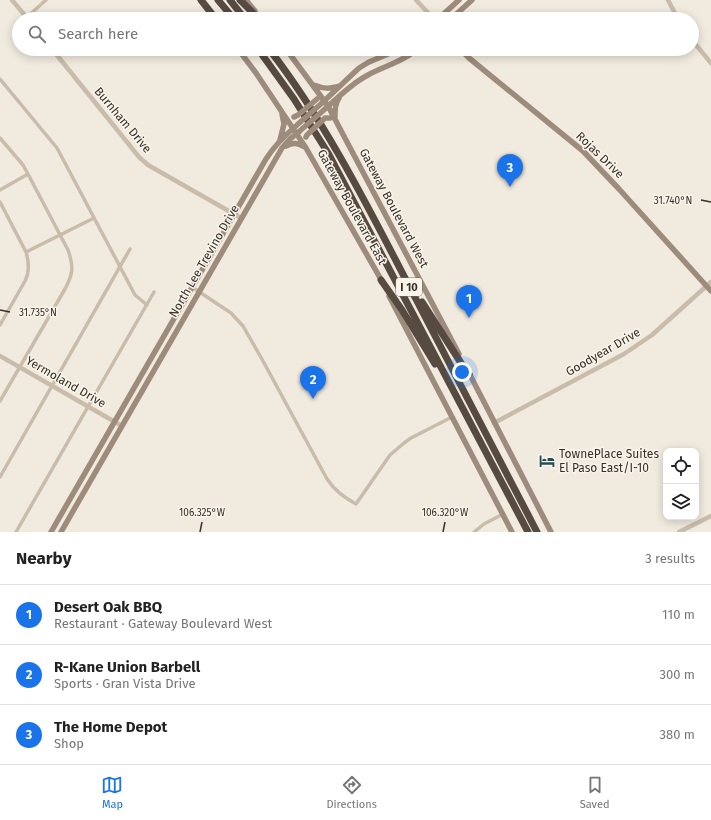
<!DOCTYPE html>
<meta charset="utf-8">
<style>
:root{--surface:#fff;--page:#f2f2f2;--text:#222;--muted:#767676;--line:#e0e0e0;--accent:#1a73e8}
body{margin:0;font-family:"Fira Sans",sans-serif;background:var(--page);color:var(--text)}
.controls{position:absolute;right:12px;bottom:12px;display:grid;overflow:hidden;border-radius:8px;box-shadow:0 2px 10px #0003}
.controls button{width:36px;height:36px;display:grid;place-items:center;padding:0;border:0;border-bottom:1px solid var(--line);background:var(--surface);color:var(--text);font:20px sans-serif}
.you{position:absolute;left:462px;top:372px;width:14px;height:14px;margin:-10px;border:3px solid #fff;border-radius:50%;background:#1a73e8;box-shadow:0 0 0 6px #1a73e833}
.badge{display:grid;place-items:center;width:26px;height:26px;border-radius:50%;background:var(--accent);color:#fff;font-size:13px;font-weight:700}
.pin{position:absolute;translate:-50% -33px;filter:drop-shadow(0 1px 2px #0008)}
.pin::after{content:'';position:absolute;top:21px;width:14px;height:12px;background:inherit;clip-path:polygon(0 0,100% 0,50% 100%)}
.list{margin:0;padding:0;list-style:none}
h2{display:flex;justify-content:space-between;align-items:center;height:52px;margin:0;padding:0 16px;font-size:17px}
h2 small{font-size:13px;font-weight:400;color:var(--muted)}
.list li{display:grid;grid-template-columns:26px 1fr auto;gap:12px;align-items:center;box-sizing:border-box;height:60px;padding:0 16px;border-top:1px solid var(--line)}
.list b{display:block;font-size:15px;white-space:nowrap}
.list p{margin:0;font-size:13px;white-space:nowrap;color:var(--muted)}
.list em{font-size:13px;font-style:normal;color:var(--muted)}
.icon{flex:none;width:22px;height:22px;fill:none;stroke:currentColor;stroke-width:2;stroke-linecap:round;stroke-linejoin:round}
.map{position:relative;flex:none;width:711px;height:532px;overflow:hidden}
.search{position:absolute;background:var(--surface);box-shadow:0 2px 10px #0003;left:12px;right:12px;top:12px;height:44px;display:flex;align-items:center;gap:10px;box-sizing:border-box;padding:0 14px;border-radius:22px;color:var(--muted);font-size:15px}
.sheet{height:232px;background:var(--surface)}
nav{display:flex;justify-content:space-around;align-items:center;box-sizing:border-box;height:56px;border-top:1px solid var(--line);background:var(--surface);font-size:11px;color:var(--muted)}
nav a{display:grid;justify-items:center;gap:2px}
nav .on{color:var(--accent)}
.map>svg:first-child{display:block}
</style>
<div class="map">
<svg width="711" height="532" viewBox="0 0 711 532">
<rect width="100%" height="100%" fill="#f1eade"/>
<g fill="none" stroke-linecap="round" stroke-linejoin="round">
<path stroke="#c9bcaa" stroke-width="3.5" d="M27,17l19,-17
M0,79l57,69 78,147 12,10
M0,138l23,27 5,9 40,76c6,17 5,24 -3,39l-65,112
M0,190l28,-16
M0,202l26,50c3,10 4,19 -1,29l-25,44
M26,252l68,-34
M192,287l39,26 12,13 20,35 64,118c8,12 17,18 29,25l34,-49 14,-12 7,-5 41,-21
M0,477l130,-228
M16,532l138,-240
M474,532l10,-8 19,-10"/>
<path stroke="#c9bcaa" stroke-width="4.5" d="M12,0l16,19
M416,0l18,19
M668,0l10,19
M692,40l19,23
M52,49l87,108 9,8 93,53
M0,356l122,70
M494,423l130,-69 28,-19 59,-53
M679,532l32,-16"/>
<path stroke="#9d8b7c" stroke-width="5.5" d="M246,0l9,11
M438,19l21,-19
M451,19l21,-19
M238,49l18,24 50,75 77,135
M286,49l42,57 131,248
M460,49l9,9 114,93 36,38 92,102
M314,85c10,4 15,4 26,1
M322,103l37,-35 10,-6 31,-13
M326,108c14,-12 26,-25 42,-33 16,-9 35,-13 49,-26
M335,117c0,-7 0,-13 4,-19
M280,140l4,-16 -2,-10
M286,146c7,-4 12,-3 19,1
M389,296l123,236
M468,371l83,161
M51,532l215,-373c9,-14 18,-23 30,-33
M61,532l221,-384 8,-9 10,-8"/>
<path stroke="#574a41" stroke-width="7" d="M201,0l15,19
M218,0l16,19
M230,0l15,19
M240,0l19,19
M258,49l36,50 34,54 200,379
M269,49c55,71 96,152 137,231 44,84 87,168 131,252
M381,280l21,30 33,54
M422,302l39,61 8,11"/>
<path stroke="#9d8b7c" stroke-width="5.5" d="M294,117l4,-2 19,-16
M298,124l24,-21
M302,129l23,-20
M306,137l1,-2 18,-17h5"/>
</g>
<path fill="none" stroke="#372f29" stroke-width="1.5" d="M701,200l10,2M0,310l10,2M200,532l2,-10M443,532l2,-10"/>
<defs>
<symbol id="hotel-bare" viewBox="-9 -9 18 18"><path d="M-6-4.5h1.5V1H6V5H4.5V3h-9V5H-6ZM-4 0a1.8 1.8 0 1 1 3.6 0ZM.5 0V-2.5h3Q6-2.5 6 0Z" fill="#214d57" stroke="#f9f4ea" stroke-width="2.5" paint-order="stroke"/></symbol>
</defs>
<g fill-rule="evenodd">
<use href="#hotel-bare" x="536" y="450" width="22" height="22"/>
</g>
<g text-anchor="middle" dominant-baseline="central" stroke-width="3" stroke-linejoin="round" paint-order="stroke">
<rect fill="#f9f4ea" stroke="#716a63" stroke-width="1" x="396" y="278" width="26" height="18" rx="3"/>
<g font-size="11" font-weight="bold" fill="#372f29">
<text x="409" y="287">I 10</text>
</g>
<g font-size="12" fill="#372f29" stroke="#f9f4ea">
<text transform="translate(123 120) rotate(50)">Burnham Drive</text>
<text transform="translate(600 155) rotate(44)">Rojas Drive</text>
<text transform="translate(352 207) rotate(61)">Gateway Boulevard East</text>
<text transform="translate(394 208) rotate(62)">Gateway Boulevard West</text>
<text transform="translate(204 261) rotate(-60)">North Lee Trevino Drive</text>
<text transform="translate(603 352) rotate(-30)">Goodyear Drive</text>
<text transform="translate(66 382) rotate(30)">Yermoland Drive</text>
</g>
<g font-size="12" fill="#372f29" stroke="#f9f4ea" text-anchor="start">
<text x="559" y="454">TownePlace Suites<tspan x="559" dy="14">El Paso East/I-10</tspan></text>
</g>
</g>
<g font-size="10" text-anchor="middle" fill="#372f29" stroke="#f9f4ea" stroke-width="3" stroke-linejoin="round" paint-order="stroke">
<text x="673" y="204">31.740°N</text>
<text x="38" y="316">31.735°N</text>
<text x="202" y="516">106.325°W</text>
<text x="445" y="516">106.320°W</text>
</g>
</svg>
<div class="controls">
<button><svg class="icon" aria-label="locate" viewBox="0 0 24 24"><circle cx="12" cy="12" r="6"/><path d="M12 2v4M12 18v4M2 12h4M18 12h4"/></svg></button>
<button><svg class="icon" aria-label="layers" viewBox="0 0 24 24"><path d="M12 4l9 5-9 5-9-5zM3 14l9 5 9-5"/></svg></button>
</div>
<div class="you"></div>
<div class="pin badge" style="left:469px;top:318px">1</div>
<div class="pin badge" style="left:313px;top:399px">2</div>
<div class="pin badge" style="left:510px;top:187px">3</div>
<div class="search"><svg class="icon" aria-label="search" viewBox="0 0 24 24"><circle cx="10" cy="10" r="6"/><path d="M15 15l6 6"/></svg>Search here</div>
</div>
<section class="sheet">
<h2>Nearby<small>3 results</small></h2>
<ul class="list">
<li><span class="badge">1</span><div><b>Desert Oak BBQ</b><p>Restaurant · Gateway Boulevard West</p></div><em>110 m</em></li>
<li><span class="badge">2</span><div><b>R-Kane Union Barbell</b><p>Sports · Gran Vista Drive</p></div><em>300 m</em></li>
<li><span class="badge">3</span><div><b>The Home Depot</b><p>Shop</p></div><em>380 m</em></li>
</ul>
</section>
<nav>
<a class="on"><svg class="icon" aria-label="map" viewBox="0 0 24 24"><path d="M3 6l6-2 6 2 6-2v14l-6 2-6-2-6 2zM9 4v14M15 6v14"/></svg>Map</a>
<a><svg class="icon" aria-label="directions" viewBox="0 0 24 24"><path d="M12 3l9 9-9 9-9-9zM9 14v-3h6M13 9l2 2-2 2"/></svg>Directions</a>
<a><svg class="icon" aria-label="saved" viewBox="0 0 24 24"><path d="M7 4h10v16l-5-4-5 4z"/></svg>Saved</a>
</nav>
